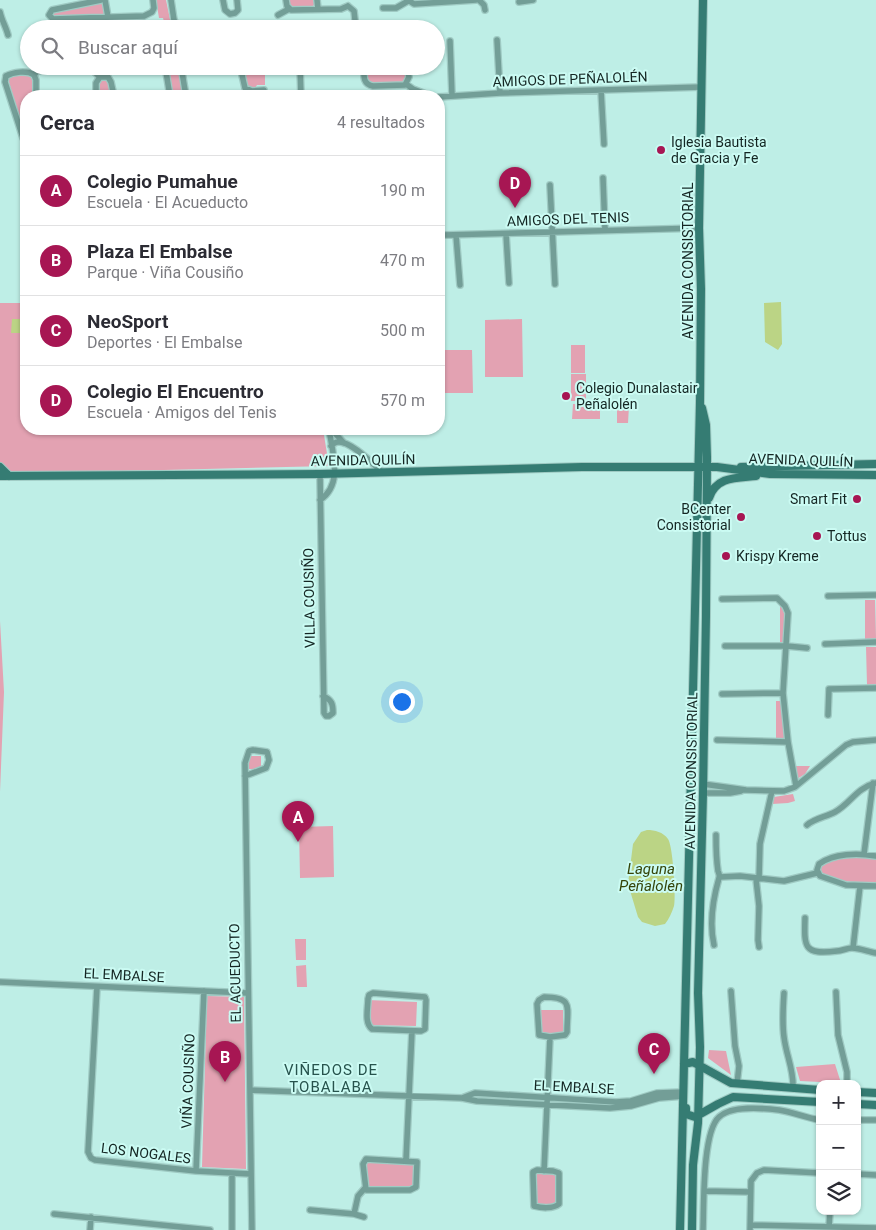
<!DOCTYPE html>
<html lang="es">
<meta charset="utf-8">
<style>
:root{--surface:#fff;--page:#f2f2f3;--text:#2b2b33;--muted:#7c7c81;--line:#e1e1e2;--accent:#a71653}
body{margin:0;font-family:Roboto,sans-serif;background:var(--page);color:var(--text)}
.controls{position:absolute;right:15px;bottom:15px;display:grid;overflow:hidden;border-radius:10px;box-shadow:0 1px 4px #0004}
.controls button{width:45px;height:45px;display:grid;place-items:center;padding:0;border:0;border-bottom:1px solid var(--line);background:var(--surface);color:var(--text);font:25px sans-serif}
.you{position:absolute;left:401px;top:701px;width:18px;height:18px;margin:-12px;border:4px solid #fff;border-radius:50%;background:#1a73e8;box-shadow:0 0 0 8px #1a73e833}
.badge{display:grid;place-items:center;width:32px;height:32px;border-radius:50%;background:var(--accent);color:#fff;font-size:16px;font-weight:700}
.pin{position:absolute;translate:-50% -41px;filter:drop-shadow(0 1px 2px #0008)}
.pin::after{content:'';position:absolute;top:26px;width:18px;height:15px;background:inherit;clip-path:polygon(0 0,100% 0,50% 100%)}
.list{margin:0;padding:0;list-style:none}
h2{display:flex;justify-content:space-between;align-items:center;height:65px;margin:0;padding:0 20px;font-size:21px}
h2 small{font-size:16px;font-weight:400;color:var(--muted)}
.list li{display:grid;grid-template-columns:32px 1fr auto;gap:15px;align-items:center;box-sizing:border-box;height:70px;padding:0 20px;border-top:1px solid var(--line)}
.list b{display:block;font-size:19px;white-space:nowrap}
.list p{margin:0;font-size:16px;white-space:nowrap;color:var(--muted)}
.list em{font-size:16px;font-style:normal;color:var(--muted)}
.icon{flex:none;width:28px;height:28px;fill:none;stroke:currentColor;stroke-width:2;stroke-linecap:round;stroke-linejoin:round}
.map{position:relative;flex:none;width:876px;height:1230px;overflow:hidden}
.search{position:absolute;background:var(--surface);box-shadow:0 1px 4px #0004;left:20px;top:20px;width:425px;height:55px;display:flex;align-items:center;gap:12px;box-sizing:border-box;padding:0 18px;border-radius:28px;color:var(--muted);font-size:19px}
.panel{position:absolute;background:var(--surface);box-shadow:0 1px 4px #0004;left:20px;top:90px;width:425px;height:345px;border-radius:20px}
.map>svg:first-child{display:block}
</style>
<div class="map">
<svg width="876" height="1230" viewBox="0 0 876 1230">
<rect width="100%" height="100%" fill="#beeee6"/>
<path fill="#e3a2b2" d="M156,0h10l6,29h-6l-3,-11h-4z
M289,0h25v5l-4,3 -21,-1z
M102,2l2,4v9l-49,1 -3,-2 3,-3z
M167,66h11l4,26 -2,4h-5l-2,-2z
M370,66h34c4,5 3,12 -1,16l-31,2 -5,-4 -1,-9z
M265,70v15h-8l-2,3h-5l-4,-2 -1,-11 1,-3z
M27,75l6,3 1,18h-8v42l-18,-59 4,-3z
M105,78l3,4 3,14h-12v-16z
M0,303h26v126h297l6,37 -329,8z
M522,319l1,58h-38v-57z
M571,345h14v28h-14z
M439,350h33l1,43h-34z
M571,374h15v27h-15z
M573,404l27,1v14h-28z
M617,406h12l-1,17h-11z
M865,600h10l1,38 -2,2h-9z
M780,604l4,9 1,29h-5z
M0,621l4,71 -4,100z
M866,647h10v38h-9z
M776,701h6l4,36 -2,3h-8z
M249,756h12v13h-12z
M796,766h14l-5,8 -8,5z
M793,794l2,7 -7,2 -16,1 2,-7z
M333,826l1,51 -34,1 -1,-51z
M866,858l10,1v24c-20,0 -38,-1 -56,-9v-6c9,-12 33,-10 46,-10z
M295,939h11v21h-10z
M306,965l1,22h-10l-1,-21z
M207,996l37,1 2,172 -44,-2z
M367,1000l50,2 -1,24 -49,-1z
M539,1010h24v25h-24z
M709,1050l17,1 5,24 -23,-17z
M835,1064l6,19 -41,-2 -4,-14z
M367,1162l47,1v27h-47z
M534,1174h21v32h-21z"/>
<path fill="#bbd485" d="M781,302l1,42 -4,6 -13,-8 -1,-39z
M12,319h14v14h-15z
M647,830c8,0 16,2 21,9 5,7 8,58 6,67 -2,6 -5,13 -9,18l-10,2 -13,-4 -4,-5 -10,-33 5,-40 8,-12z"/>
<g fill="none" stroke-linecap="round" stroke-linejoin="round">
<defs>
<path id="street" d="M101,0l-49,10 -3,5 4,4 91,-3 8,-4 2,-4 -1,-8
M105,0l3,17
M171,0l3,20 5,9
M223,0l2,10 5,4 5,-1 3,-3 -1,-10
M286,0l1,6 4,4 50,-1 7,-3
M317,0l1,9
M408,0l6,4 62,-4
M479,0l5,5 1,5
M519,2l14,-2
M348,6l6,5 1,9
M383,8h13l12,-7
M0,12c2,9 6,15 8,23
M278,15l11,-6
M497,40l3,53
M450,41l2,54
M165,66l5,30
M181,66l5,30
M364,66c0,9 -2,18 9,20l32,-1 4,-8 -2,-11
M300,67l1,29
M71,69l19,-1 10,9h8l3,5 3,14
M34,75l2,5v16
M34,75l3,-4 7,-1
M6,76l-1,6 18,56 3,4
M6,76c7,-4 21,-6 28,-1
M106,76l4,-10
M406,84l7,5 18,7
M264,90l-12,1 -7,-3 -3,-13 3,-5 66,-4
M601,90l3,54
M96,96v-13l4,-6
M439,97l61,-4 202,-6
M439,156l2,75 1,3 2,1 255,-7
M25,161v-20
M603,178l2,52
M550,185l5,99
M506,234l3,49
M456,235l4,50
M26,273v17
M331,429l13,14
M331,446c2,-2 5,-4 7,-4 12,-2 35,22 44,30
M320,474l4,239 2,3h3l4,-3c0,-9 -1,-13 -10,-17
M320,500c24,-16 12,-48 9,-71
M828,596l48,-1
M722,599l55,-1 8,8 3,7 -5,80 5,49 8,44
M825,644l51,-2
M725,646h62l20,2
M722,694l61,-1
M828,715l1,-26 47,-1
M717,740l71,2
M245,776l21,-8 3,-8 -2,-8 -14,-2 -4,1 -4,12 7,467
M703,784l43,6 38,1 11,-4 51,-42 7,-3 23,-2
M703,793h27l11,-2
M807,825c8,-7 19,-8 28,-13 16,-9 21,-24 41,-29
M864,854l9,-71
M876,856c-18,-3 -42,-3 -57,8l-2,6 3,6 26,9 30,1
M720,877l20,-1 44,5 33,-8
M756,879l3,27 -1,34 1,7
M759,879l1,-35 12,-53
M805,918c-1,30 -1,37 32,33 5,0 10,-3 15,-3 8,0 17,4 24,5
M714,945c-5,-22 -1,-46 5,-67 1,-3 0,-4 -1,-7 -2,-13 -2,-24 -2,-36
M853,948l7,-62
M0,982l247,11
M97,987l-9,165 3,6 4,2 101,11 55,3
M731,991l4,55 4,20 -2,18
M836,992l2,43 9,37v12
M373,993l52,4 1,3 -1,29 -4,2 -49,-2c-8,-6 -4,-21 -4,-30l1,-4z
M784,993c-1,15 -2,30 0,44 2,18 10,33 9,51
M544,997c30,0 23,10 23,35l-2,3 -15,2 -11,-2 -2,-31 2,-4z
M250,1090l212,8 15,3 133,7 21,-2 28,-8 25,-2
M462,1098l13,-5 141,9 15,-1 26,-8 27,-1
M857,1120h19
M366,1159l51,3 -1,25 -6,3h-44l-3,-26z
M406,1160l6,-129
M537,1170l16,1 6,2v31c-6,5 -18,4 -25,2l-1,-31v-3z
M196,1171l8,-180
M544,1171l6,-134
M232,1174v56
M857,1174l19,1
M704,1191l46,1
M310,1210l44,4 10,3
M54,1214l156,16
M354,1214l4,-18 7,-8
M751,1225l125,3
M829,1227l1,-16
M90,1230l1,-13
M703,1230c1,-23 -1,-98 16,-113 13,-12 43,-9 60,-7 14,2 27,8 41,10
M750,1230l1,-49 6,-8 7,-3 56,3"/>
<path id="secondary" d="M0,467l9,9
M741,467l135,-3
M0,476l320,-2 262,-7h135l53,7 106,1
M709,498c7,-22 28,-20 47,-22
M684,1064l9,-2 38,21 89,7
M857,1092l19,1
M857,1104l19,1
M686,1108v6l9,3 23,-13 15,-7 87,5
M680,1230l20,-828 1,-113 -2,-61 4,-228
M692,1230l1,-65 5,-42 2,-76 -2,-54 5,-200 3,-177 1,-159 -1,-32 -4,-17"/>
</defs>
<use href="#street" stroke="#9fcac3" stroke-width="8"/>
<use href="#secondary" stroke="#9fcac3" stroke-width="10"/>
<use href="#street" stroke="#739e97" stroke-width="5.5"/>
<use href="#secondary" stroke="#357c73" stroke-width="8"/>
</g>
<g fill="#a71653" stroke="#cbfbf3" stroke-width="2">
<circle cx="661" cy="150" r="5"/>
<circle cx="566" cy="396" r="5"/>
<circle cx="857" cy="499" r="5"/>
<circle cx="741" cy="517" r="5"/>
<circle cx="817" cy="536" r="5"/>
<circle cx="726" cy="556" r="5"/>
</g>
<g text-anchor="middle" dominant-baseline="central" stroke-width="4" stroke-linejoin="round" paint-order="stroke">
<g font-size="14" fill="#142623" stroke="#cbfbf3">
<text transform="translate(570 79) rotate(-2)">AMIGOS DE PEÑALOLÉN</text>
<text transform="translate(568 219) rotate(-2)">AMIGOS DEL TENIS</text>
<text transform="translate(688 261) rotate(-90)">AVENIDA CONSISTORIAL</text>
<text transform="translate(363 460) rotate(-1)">AVENIDA QUILÍN</text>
<text transform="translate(801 460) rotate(2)">AVENIDA QUILÍN</text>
<text transform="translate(309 598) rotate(-91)">VILLA COUSIÑO</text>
<text transform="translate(691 771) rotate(-89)">AVENIDA CONSISTORIAL</text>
<text transform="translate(235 973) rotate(-91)">EL ACUEDUCTO</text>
<text transform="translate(124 975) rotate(3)">EL EMBALSE</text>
<text transform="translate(188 1081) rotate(-88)">VIÑA COUSIÑO</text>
<text transform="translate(574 1087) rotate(3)">EL EMBALSE</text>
<text transform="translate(146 1153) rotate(7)">LOS NOGALES</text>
</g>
<g font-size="14" fill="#142623" stroke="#cbfbf3" text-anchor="start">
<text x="671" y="142">Iglesia Bautista<tspan x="671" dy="16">de Gracia y Fe</tspan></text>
<text x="576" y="388">Colegio Dunalastair<tspan x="576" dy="16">Peñalolén</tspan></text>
<text x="847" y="499" text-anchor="end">Smart Fit</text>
<text x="731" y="509" text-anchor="end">BCenter<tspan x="731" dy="16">Consistorial</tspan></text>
<text x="827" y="536">Tottus</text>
<text x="736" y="556">Krispy Kreme</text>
</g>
<g font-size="15" font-style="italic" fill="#354409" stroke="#cbfbf3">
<text x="651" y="869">Laguna<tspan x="651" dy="17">Peñalolén</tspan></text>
</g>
<g font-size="15" letter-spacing="1" fill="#27534d" stroke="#cbfbf3">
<text x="331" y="1070">VIÑEDOS DE<tspan x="331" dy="17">TOBALABA</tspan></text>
</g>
</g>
</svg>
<div class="controls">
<button>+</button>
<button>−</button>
<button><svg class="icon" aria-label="layers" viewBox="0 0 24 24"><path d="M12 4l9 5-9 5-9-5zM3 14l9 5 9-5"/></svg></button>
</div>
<div class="you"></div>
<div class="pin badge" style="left:298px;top:842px">A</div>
<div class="pin badge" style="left:225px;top:1082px">B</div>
<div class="pin badge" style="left:654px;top:1074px">C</div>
<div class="pin badge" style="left:515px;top:208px">D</div>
<div class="search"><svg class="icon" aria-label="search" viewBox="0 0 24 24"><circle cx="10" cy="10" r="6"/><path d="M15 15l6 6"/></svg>Buscar aquí</div>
<section class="panel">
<h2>Cerca<small>4 resultados</small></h2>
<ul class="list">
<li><span class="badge">A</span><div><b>Colegio Pumahue</b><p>Escuela · El Acueducto</p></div><em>190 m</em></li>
<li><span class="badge">B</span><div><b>Plaza El Embalse</b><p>Parque · Viña Cousiño</p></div><em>470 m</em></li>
<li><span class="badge">C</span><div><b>NeoSport</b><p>Deportes · El Embalse</p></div><em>500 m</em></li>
<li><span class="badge">D</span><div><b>Colegio El Encuentro</b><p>Escuela · Amigos del Tenis</p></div><em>570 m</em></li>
</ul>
</section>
</div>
